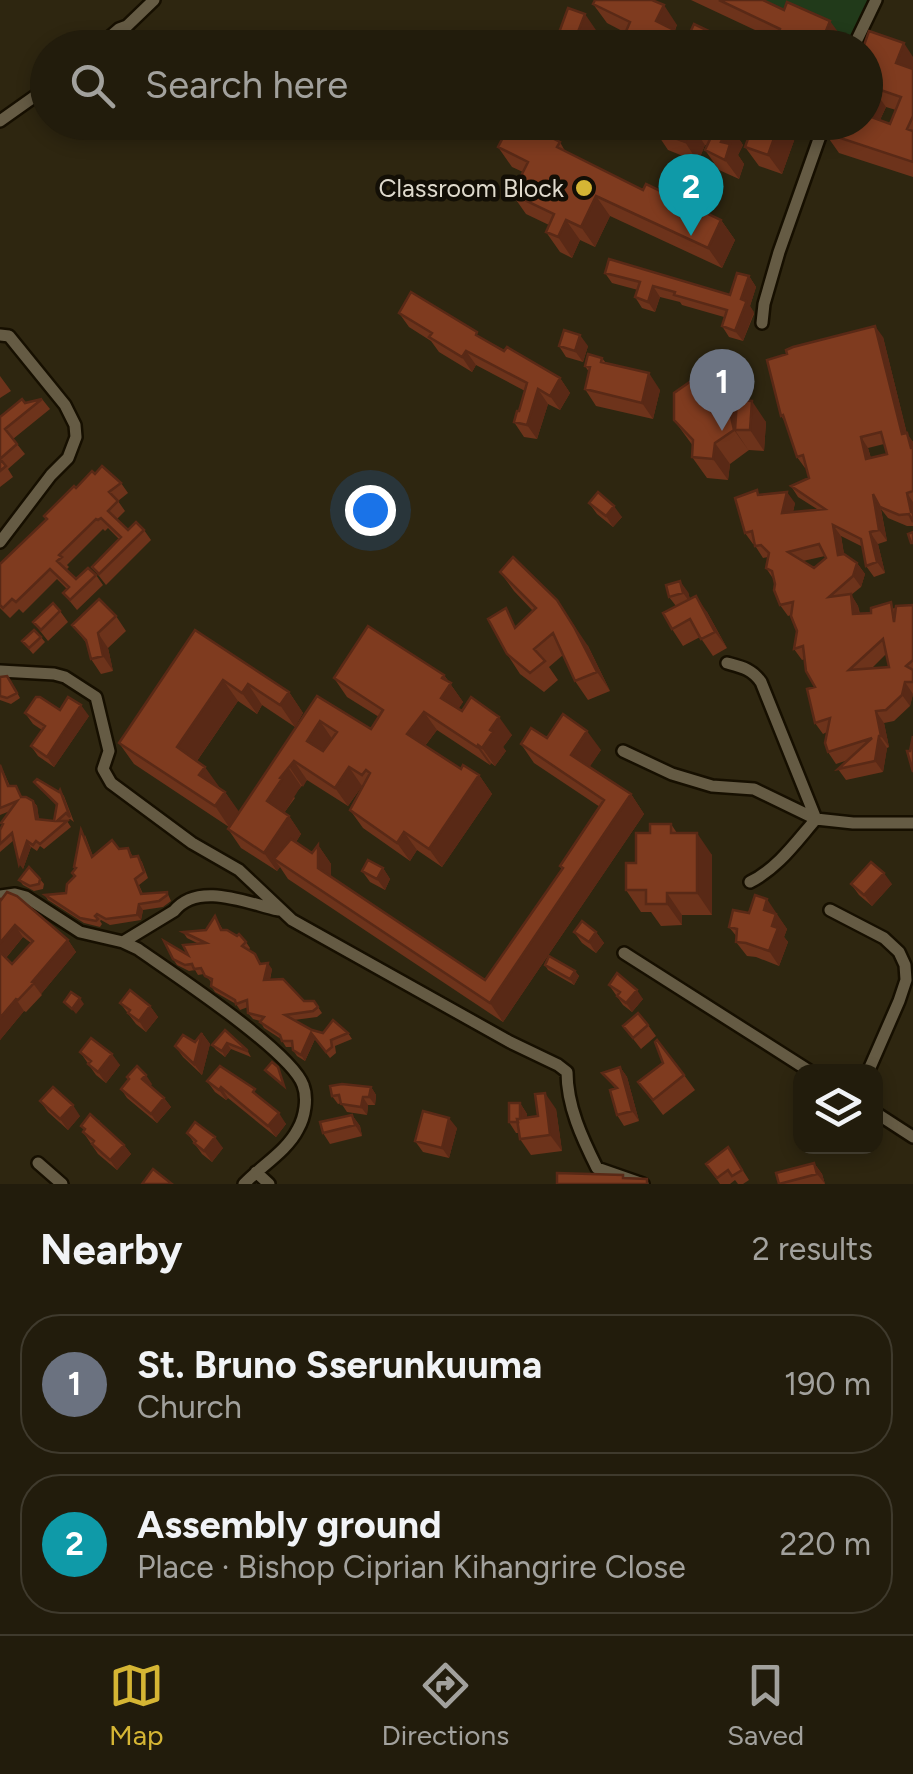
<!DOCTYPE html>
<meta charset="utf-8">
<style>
:root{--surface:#221c0c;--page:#2e291a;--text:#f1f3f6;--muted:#a2a19d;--line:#3f3a2d;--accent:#d5b534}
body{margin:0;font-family:Figtree,sans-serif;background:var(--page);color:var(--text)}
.controls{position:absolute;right:30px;bottom:30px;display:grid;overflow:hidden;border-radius:20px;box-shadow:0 5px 15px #0003}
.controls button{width:90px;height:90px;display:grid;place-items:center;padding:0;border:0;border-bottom:2px solid var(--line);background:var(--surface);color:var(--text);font:50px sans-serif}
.you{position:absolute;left:370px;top:510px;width:35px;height:35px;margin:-25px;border:8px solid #fff;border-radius:50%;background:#1a73e8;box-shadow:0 0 0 15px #1a73e833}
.badge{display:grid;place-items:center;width:65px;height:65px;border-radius:50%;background:var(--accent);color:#fff;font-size:32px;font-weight:700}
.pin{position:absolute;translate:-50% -82px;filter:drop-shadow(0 2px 5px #0008)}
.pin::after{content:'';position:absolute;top:52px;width:35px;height:30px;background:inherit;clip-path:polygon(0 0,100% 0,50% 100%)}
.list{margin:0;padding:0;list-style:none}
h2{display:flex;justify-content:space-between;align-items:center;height:130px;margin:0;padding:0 40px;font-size:42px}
h2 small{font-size:32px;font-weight:400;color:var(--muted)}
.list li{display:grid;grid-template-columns:65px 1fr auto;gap:30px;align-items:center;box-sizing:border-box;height:140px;margin:0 20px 20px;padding:0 20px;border:2px solid var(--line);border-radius:40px}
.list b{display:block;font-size:38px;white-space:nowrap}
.list p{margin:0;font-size:32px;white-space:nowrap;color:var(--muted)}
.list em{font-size:32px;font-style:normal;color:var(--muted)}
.icon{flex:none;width:55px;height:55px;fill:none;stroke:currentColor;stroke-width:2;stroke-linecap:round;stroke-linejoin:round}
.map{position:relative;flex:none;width:913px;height:1184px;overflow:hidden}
.search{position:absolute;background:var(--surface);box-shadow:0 5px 15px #0003;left:30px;right:30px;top:30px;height:110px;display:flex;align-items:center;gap:25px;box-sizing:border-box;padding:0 35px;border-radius:55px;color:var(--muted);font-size:38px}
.sheet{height:450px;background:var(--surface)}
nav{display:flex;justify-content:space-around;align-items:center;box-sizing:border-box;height:140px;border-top:2px solid var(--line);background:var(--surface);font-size:28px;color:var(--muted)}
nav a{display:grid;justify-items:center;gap:5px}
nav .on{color:var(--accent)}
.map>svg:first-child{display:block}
</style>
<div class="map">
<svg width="913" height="1184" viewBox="0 0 913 1184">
<rect width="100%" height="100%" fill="#2e2610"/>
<path fill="#213a1a" d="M754,0h115l-21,40z"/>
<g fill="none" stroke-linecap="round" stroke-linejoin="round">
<defs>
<path id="minor" d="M97,48l22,-19 8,-3 27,-26
M853,48l23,-48
M0,121l48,-34
M762,323l2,-19 15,-52 46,-130
M0,335l9,1 56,69 10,20 1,12 -8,21 -17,17 -51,67
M727,663c15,4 25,6 34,19l55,137
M0,671l54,3 11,3 31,20 13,54 -6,18 8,14 81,60 47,27 53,50 218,122 48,23 9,7c0,34 15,66 30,96l46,16
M623,751l49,23 40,12 42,3 62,30 37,4h60
M750,882c28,-14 46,-40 66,-63
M0,896l15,-2 11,3 54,35 43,10 15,7c34,24 153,102 165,136 5,13 2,32 -5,44 -11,22 -37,37 -54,55
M830,910l54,28 15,14 6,13 1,15 -7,21 -31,71
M123,942l51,-31c24,-30 73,-8 104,-1
M624,953l187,119
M876,1113l37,24
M38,1163l24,21
M256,1172l13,12"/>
</defs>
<use href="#minor" stroke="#160f00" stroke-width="16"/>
<use href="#minor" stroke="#655b44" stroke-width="11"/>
</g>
<path fill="#6d331b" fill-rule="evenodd" d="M691,0h72l81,40h-68z
M593,4l84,21 -2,5 13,7 56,11h-112l-8,-12 2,-3 -19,-10z
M866,48l47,9v120l-74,-24 -14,-20 41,-11zM886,107l10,3 -6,14 -10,-4z
M596,122h132l15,23 -5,10 6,9 -5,15 -20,-9 -14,-20 2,-4 -2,-1 -7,17 -30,-12 -8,-12 -27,-13 -6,11z
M800,124l-18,50 -23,-8 -14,-19z
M560,142l5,9 78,39 78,30 14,20 -13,28 -112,-52 -15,31 -15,-7 -8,18 -12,-6 -14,-20 3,-7 -23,-11 -14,-20 11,-22 -11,-5 -14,-20z
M605,273l125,22 19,-19 7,11 -6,19 4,8 -11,27 -14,-4 -7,-11 2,-9 -42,-12 -2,-3 -20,-5 -5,15 -13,-4 -7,-11 3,-7 -26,-7z
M399,313l82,25 79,40 10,15 -10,17 -12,-6 -11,35 -13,-2 -10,-15 5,-11 6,-20 -49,-26 -4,7 -33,-20 -8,-11 -22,-14z
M883,337l24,97 6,8v84h-6l-19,-8 -7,-9 6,32 -9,3 7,29 -11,4 -8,-11 -3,-19 -22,-11 3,18 13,9 8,11 -4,13 -10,8 7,11 2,8 53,-9v89l-3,12 -16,15 -10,2 5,24 -2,1 -4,24 -37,8 -8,-11 10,-9 -12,4 -8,-12 -1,-20 -4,2 -8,-11v-36l-10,-28 -3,1 -8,-11 3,-18 -6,-16 -3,1 -8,-11 -6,-25 -8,-12 2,-11 -5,1 -9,-14h-1l-8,-11 15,-38 35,8 -2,9 24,-3 -19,-12 -7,-11 18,-8 -3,-10h-1l-8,-11 -11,-34 -5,-7zM884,444l3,10 -16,4 -3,-10zM825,556l1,2 -12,10 -11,-7zM886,654l3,13 -18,2z
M559,346h29l-5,16 -17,-5z
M602,358l4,5 54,27 -7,29 -57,-13 -11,-17 4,-17 -4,-6z
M721,371l15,21 1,8 29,22 -2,29 -15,-1 -19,14 -2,16 -21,-2 -15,-21 1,-11 -19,-26z
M0,376l11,15 -11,7z
M42,399l8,10 -37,30 12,15 -17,15 5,8 -13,10v-70l25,-14z
M95,474l26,9 7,10 -10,8 7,10 -8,8 11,11h16l7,10 -45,45 -14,-18 27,-28 -11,-11 -3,3 -2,-2 -36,36 2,2 -3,3 10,9 20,-4 7,10 -26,25 -14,-17 4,-4 -10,-10 -34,34 -4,-4 -9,9 -10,-10v-44l46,-44 30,-32z
M589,503l33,14 -9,10 -16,-13z
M500,572l88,74 22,45 -22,9 -13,-19 -12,-26 -14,12 9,13 -14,12 -24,-18 -13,-20 11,-29 15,-14 -19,-20z
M688,592l2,7 17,13 20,36 -14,8 -13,-19 -17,9 -11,-17 4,-23 -7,-9z
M60,611l8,11 -20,19 -15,-19z
M116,616l10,15 -18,17 5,23 -12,3 -10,-15 -3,-14 -16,-20z
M195,630l94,62 14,21 -8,14 -33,-22 -5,9 -19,-13 -41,60 23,27 5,4 14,21 78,-117 54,33 8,-12 -32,-20 -13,-19 110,-3 19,27 -5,7 54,26 -9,12 3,4 -11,15 -4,-3 -1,2 -53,-35 -12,16 36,23 18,6 13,19 -50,73 -25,-17 -7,11 -47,-33 -13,-18 13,-24h-1l-14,20 -41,-26 -14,16 2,2 -11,15 5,3 12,18 -5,8 16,11 6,-8 13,19v13l154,103 77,-110 -2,-4 40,-59 -66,-44 -13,-19 26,-6 54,12 -12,17 42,27 13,20 -141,208 -215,-143 -8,-12 -3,4 -36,-23 -13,-19 1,-2 -95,-63 -15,-21z
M41,637l4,5 -12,12 -11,-13z
M0,677l11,4 9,17 -9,6 -11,-4z
M60,710l29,6 -35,51 -16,-11 -7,-10 11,-16 -9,-6 -8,-11z
M0,764l10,22h6l6,11 11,4 4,5 2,14 15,1 3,-15 -23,-24 25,10 1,-2 4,6 10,26 -4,-3 -3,2 4,6 -27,22 -4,-3 -3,5 -6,-4 -8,22 -9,-29 -14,12v-22l10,-19 -10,4z
M671,824l6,9 35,22v60h-30v10l-21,1 -10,-14h-10l-15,-22 10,-27 14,-30z
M85,835l8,21 35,-8 5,9 5,-1 4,6 6,16 -9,7 4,9 24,-2 4,9 -8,6 -20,3 -2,10 -31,5 -9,-5 -1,1 2,3 -2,3 -16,-4 -36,-23 -3,-5 21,-2 9,-16 -3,-4 4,-4 -2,-2z
M383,868l7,11 -5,11 -15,-8 -8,-11z
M40,879l4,5 -1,5 -9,2 -11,-6 -4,-5z
M851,884h41l-20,22 -13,-11z
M0,899l68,41 8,12 -35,42 1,1 -16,17 -2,-1 -24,29zM23,937l8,6 -19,21 -6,-6z
M749,913h28v2l10,14 -3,8 4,5 -9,24 -23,-9 -9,-1 -11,-14 1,-5 -8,-10z
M215,916l8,14 23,12 4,6 -1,2 10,10 2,4 11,5 -2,11 34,21h10l8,12 -5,4 -23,3 18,10 11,3h25l4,6 -17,7 1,7 -6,5 -15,-19 -10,22 -8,-5 -4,-6v-3h-7l-5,-8 -17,-11 -4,-7 -7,-2 -5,-6v-6l-8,3 -4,-6 -21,-12 -4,-6 1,-3 -8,-9 -6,1 -3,-5 -6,1 -12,-6 -4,-6 15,-4 11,-11 -12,-6 -4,-6 23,-2z
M574,932h22l8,11 -8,10 -14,-10z
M545,965l30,6 4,5 -5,9 -26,-15z
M609,985l34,14 -11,13 -9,-7z
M120,1003l30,3 8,11 -12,15 -10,-8z
M648,1025l8,11 -15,13 -18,-23z
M225,1030l22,20 4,7 -20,-8 -6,8 -9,-7 -4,-5z
M202,1033l8,11 -8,31 -19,-18 -8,-11 20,-4z
M80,1052l40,13 -14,18 -10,-8z
M663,1063l21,12 11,15 -32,25 -25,-33z
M620,1067l7,10 12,44 -15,5 -7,-11 -2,-27 -13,-15z
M207,1081l54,17 25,26 -10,13 -48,-39 -2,2 -11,-8z
M152,1084l-2,2 14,12 7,9 -14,16 -30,-25 -6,-9z
M371,1087l5,8 -1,10h-7l-1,10 -20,-3 -6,-9 -3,1 -6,-8z
M40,1101l40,15 -12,14 -20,-18z
M520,1103l7,11v4l11,-2 18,-7 6,42 -31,4 -11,-16 -1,-6h-3l-7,-11z
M352,1115l8,11 2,10 -32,8 -7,-11z
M99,1120l4,7 21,18 7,9 -14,16 -19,-16 -15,-22 1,-2 -3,-4z
M457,1128l-8,30 -26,-6 -8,-11z
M187,1133l36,15 -11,14 -10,-8z
M728,1147l21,33 -6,4h-5l-3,-4 -5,4h-10l-14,-20z
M814,1163l8,11 3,10h-46z"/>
<path fill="#592916" d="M664,5l13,20 -8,15 -13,-19z
M585,14l13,19 -5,15h-15l-4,-6z
M830,21l14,19 -3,8h-22z
M904,43l9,14v19l-17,-13z
M872,87l14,20 -12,26 -8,-12v-19z
M618,122h13l2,3 -6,11z
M721,122h7l15,23 -5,10 6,9 -5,15 -14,-19 -4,-18z
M780,122h19l1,2 -18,50 -14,-19z
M692,126l13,19 -7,17 -13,-20z
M596,196l14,20 -15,31 -14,-20z
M566,220l14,20 -8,18 -14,-21z
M721,220l14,20 -13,28 -14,-20z
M749,276l7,11 -6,19 4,6 -11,29 -8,-10 6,-32z
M653,286l7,11 -5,15 -7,-10z
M875,326l8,11 24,97 6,8v10l-11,-18z
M580,335l8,11 -5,16 -8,-11z
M466,351l10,14 -4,7 -10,-15z
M721,371l15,21 8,38h-9l14,21 -15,-21z
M649,373l11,17 -7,29 -11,-16z
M560,378l10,15 -10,17 -10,-14z
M538,389l10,15 -11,35 -10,-14z
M752,401l14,21 -2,29 -14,-21z
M861,437l7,11 6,22 -8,-11z
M715,443l15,21 -2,16 -15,-21z
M787,492l8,11 -5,21 -8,-11z
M907,493l6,9v13l-2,-3z
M873,494l7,11 7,36 -8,-11z
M614,506l8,11 -9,10 -7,-11z
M833,525l8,11 5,30 -8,-11z
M870,532l8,12 7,29 -8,-11z
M857,563l8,11 -4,13 -8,-11z
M680,581l8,11 3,12 -8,-11z
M851,594l7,12 3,20 -8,-12z
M696,596l11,16 20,36 -12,-16z
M557,600l31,46 22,45 -13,-19z
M98,633l10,15 5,23 -10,-15z
M444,675l19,27 -9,14 -13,-18 1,-20z
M223,680l15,21 -46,67 -15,-21z
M905,682l8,12 -3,12 -8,-11z
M248,684l14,21 -5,9 -15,-21z
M289,692l14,21 -8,14 -15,-22z
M81,705l8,11 -35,51 -7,-10z
M876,711l8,12 5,24 -8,-11z
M424,712l13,18 -17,22 -13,-18z
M499,717l13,18 -9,12 3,4 -11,15 -13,-18 8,-18z
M320,721l13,19 -13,20 -13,-19z
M587,731l14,19 -16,24 -14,-19z
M879,736l8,12 -4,24 -8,-11z
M478,745l13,18 -1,2 -13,-18z
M294,761l13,19 -4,7 -13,-19z
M205,767l15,21 -21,-13z
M288,767l13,19 -21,34 -13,-19z
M349,767l13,19 -14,20 -13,-18z
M479,775l13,19 -50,73 -13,-18z
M225,792l15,21 -11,14 -14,-21z
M631,794l13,20 -141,208 -13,-19z
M33,801l4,5 3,19 -4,-6z
M289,816l12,18 -19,30 -8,-5 6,8 -3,4 -13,-18z
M404,832l13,18 -7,11 -13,-18z
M697,833l15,22v60l-15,-22z
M27,841l4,6 -8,22 -4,-5z
M318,845l13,19v23l-13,-19z
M383,868l7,11 -5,11 -8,-11z
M884,873l8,11 -20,22 -8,-11z
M667,893l15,22v10l-15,-21z
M767,899l20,30 -3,8 4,5 -9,24 -10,-15 -5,-41z
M139,904l4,6 -2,10 -4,-5z
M15,925l8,12 -19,23 -4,-5v-12z
M596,932l8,11 -8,10 -7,-11z
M68,940l8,12 -35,42 -9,-12z
M268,963l4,6 -4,17 -4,-6z
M575,971l4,5 -5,9 -4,-6z
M637,990l6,9 -11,13 -6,-9z
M80,998l4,6 -8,10 -4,-5z
M16,999l8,12 -24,29v-22z
M150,1006l8,11 -12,15 -7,-11z
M202,1033l8,11 -8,31 -8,-11z
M311,1033l4,6 -10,22 -4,-6z
M227,1043l4,6 -6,8 -3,-6z
M112,1054l8,11 -14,18 -8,-11z
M620,1067l7,10 12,44 -7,-10z
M146,1075l6,9 -4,4 -6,-9z
M221,1087l7,11 -2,2 -7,-10z
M371,1087l5,8 -1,10 -6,-8z
M545,1093l11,16 6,42 -12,-16z
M363,1097l5,8 -1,10 -6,-8z
M164,1098l7,9 -14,16 -6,-9z
M520,1103l7,11v19l-7,-11z
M73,1105l7,11 -12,14 -8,-11z
M279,1113l7,11 -10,13 -8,-11z
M352,1115l8,11 2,10 -7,-11z
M449,1118l8,10 -8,30 -7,-10z
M215,1137l8,11 -11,14 -8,-11z
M124,1145l7,9 -14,16 -7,-10z
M814,1163l8,11 3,10 -8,-10z"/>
<path fill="#7f3b1f" stroke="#592916" stroke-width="2.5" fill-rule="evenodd" d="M595,0h57l12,5 -8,16 32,16 6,-13 50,24h-97l-23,-12 6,-14 -37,-18z
M719,0h44l21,10 3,-8 43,19 -11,27h-46l7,-19z
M568,8l17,6 -11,28 13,6h-38l11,-18z
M869,31l35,12 -8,20 17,6v47l-6,13 6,2v31l-88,-29 3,-11h38v-7l24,9 11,-27 -29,-10 -6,15v-54h-3z
M511,122h9l40,20 -3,5 86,43 3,-6 75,36 -13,28 -112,-52 -15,31 -15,-7 -8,17 -12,-5 8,-18 -42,-20 16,-32 -30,-15z
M654,122h69l6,4 -8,16 9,2 -5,16 -20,-10 7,-15 -20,-9 -7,16 -31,-12 3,-6z
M754,122h26l-12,33 -23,-8z
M609,259l121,36 7,-22 12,3 -8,23 5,2v2l-11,28 -13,-5 5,-16 -53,-15 1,-3 -22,-6 -5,16 -13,-5 5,-15 -35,-9z
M411,292l66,40 -1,3 28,16 3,-4 53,31 -10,18 -12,-7 -11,36 -13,-3 3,-11h2l8,-28 -61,-32 -4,6 -33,-20 3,-4 -33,-20z
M875,326l27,108 5,-1 4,15h2v43l-6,2 4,19 2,1v9l-4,-8 -10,1 -19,-8 -7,-13 6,36 -9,2 7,30 -11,4 -5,-27 -28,-14 5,30 6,-1 13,9 -4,13 -24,21 22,-3 2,20 18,-1v-5l20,-6 3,20 2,-16 17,-1v55l-7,6 7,4v12h-8l-3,13 -16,15 -10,1 5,25h-2l-4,25 -37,8 34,-31 -44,14 -3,-9 5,-25 -15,5 -8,-34 8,-2 -9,-16 -3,-25 -9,3 3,-18 -6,-15 2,-14 -13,3 -6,-15 1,-6 -3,-13 -6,-3 3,-15 -8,-8 -6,1 -3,-15 -7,2 -10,-35 22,-8 1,5 29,-3 -5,21 43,-4 -34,-23 18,-8 -6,-23 -6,2 -14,-42 -2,1 -14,-56 20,-6 -1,-4 7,-3zM881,432l6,22 -21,5 -5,-22zM819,544l7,14 -12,10 -26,-16zM883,639l6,28 -40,3z
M564,330l16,5 -5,16 -16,-5z
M588,354l14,4 -1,4 48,11 -7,30 -57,-14 5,-22 -5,-1z
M702,369l19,2 13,59 -19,13 -2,16 -21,-2 1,-17 -19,-20v-27l27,-19z
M22,399l3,4 17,-4 -37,30 12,15 -17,15 6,7 -6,5v-54z
M737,400l15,1 -2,29h-15z
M102,466l19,17 -12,9 9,9 -10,10 20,19 8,-8 8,8 -45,44 -7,-7 29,-30 -20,-19 -3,2 -2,-1 -37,36 3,2 -5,4 19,18 12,-11 8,7 -26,25 -7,-7 6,-6 -19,-18 -34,33 -4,-3 -9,9 -3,-3v-41l47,-45 -3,-3 30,-30 2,2 16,-17 3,3z
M598,492l16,14 -8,10 -17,-13z
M913,532v11h-2l-3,-9z
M513,557l44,43 17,27 23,45 -22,9 -22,-48 -19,16 11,12 -15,12 -23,-19 -19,-35 18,-11 9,20 21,-20 -36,-36z
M680,581l3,12 -14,4 -3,-12z
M696,596l19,36 -14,7 -11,-20 -18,10 -9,-16z
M99,599l17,17 -18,17 5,23 -12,3 -5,-19 -14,-15z
M53,603l7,8 -19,19 -8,-8z
M368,626l76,49 -2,3 9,5 -10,15 21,13 9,-14 28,20 -9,13 3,2 -11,16 -4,-3 -1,2 -53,-35 -17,22 54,35 2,-4 16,10 -50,74 -25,-17 -7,11 -47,-33 20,-37 -4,-3 -4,5 -13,-8 -14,21 -41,-27 -14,17 2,1 -15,22 22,15 -25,37 -36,-24 89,-133 54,33 12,-19 -49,-32zM320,721l17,11 -14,19 -16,-10z
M34,630l7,7 -12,11 -7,-7z
M195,630l94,62 -9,13 -32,-21 -6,9 -19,-13 -46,67 28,20 -6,8 26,17 -10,14 -96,-63z
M7,676l10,17 -10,5 -7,-2v-19z
M36,697h4l20,13 8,-13 13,8 -34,52 -16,-11 14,-20 -20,-13z
M563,714l24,17 -16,24 60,39 -141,209 -216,-144 17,-20 21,14 6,-8v23l167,112 78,-112 -3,-2 44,-66 -83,-56 10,-16 16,10z
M913,736v36l-6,-21h3z
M0,765l8,21h8l5,11h5l7,4 3,18 18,2 3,-17 -23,-22 3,-3 22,13 1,-2 10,27 -4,-4 -9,8h10l-27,23 -4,-3 -3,4 -6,-4 -8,23 -7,-31 -12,11v-14l3,-6 -2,-1 16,-22 -17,7z
M650,824h21v9h26v60h-30v11h-21v-14h-20v-27h10v-30h14z
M81,830l11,27 20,-17 7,9 9,-1 3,9 7,-1 6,16 -9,7 6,15 26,-2v3l-8,6 -20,3 -2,11 -31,4 -9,-5 -2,2 3,3 -2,2 -16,-3 -35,-23 21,-2 1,-9 8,-8 -3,-3 4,-5 -2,-1z
M368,860l15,8 -6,11 -15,-8z
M871,862l13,11 -20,22 -13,-11z
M29,867l11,12 -1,5 -9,2 -11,-6z
M7,892l10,4 51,44 -36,42 2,1 -16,17 -2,-1 -16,19v-66l12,12 21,-23 -18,-16 -15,18v-44l1,1z
M755,895l12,4 -3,11 12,4 -4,12 6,2 -9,23 -23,-8 -10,-1 1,-13 -8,-2 4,-17 16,3z
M215,916l6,14h6l10,6 2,-2 7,8 -4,4 13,8 5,10 8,-1 -4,17 19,-1 21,22h10l4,6 -5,4 -28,4 27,15 11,3 10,-13 15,13 -17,7 1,7 -6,5 -15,-19 -10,22 -8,-5 -1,-9h-10l-2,-6 -20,-13 4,-5 -16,-4 -1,-13 -11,4 -1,-4 -24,-14 1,-7 -7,-3 -4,-8 -7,1 -2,-5 -7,1 -12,-6 -9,-18 24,14 -5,-10 23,-2 -23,-11 23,-2z
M582,921l14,11 -7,10 -15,-10z
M549,956l26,15 -5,8 -25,-14z
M617,973l20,17 -11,13 -9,-7 3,-4 -11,-7z
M130,990l20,16 -11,15 -11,-8 2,-3 -10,-7z
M71,992l9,6 -8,11 -8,-7z
M638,1013l10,12 -15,13 -10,-12z
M225,1030l22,20v1l-20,-8 -5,8 -10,-6z
M202,1033l-8,31 -19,-18 8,-11 12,7z
M91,1038l21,16 -14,18 -10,-8 3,-3 -11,-9z
M657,1040l27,35 -31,25 -15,-18 25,-19 -8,-21z
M272,1062l6,5 6,19 -19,-16z
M137,1066l9,9 -4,4 22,19 -13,16 -30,-25 8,-10 -2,-2z
M220,1066l35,23 -2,3 26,21 -11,13 -47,-39 -2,3 -12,-9z
M620,1067l12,44 -15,4 -7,-25 7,-2 -15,-15z
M342,1084l29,3 -2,10h-6l-2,10 -20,-3 -2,-9 -7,1 -2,-10z
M53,1087l20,18 -13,14 -20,-18z
M545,1093l5,42 -30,4 -3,-20 21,-3 -3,-22z
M509,1103h11v16h-3l1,3h-9z
M423,1111l26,7 -7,30 -27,-7z
M90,1114l34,31 -14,15 -18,-16 2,-3 -11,-9 2,-3 -4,-3z
M352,1115l3,10 -32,8 -3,-11z
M195,1122l20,15 -11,14 -10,-8 2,-2 -9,-8z
M728,1147l14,23 -10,6 -4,-6 -11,8 -11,-14z
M814,1163l3,11 -38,10 -3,-11z
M153,1169l19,15h-30z
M557,1173l66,2v3l24,1v5h-90z"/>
<circle fill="#d5b534" stroke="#130f06" stroke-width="4" cx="584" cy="188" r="10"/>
<g text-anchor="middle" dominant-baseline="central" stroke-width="9" stroke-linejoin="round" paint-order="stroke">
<g font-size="25" fill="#dfdacd" stroke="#130f06" text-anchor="end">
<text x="564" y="188">Classroom Block</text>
</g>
</g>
</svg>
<div class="controls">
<button><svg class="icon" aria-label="layers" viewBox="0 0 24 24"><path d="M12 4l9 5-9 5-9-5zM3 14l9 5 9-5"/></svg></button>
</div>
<div class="you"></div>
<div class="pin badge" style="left:722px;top:431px;background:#6b7280">1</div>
<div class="pin badge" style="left:691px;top:236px;background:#0f9aa8">2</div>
<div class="search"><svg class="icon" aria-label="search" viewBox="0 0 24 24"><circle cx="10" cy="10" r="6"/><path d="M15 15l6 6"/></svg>Search here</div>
</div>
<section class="sheet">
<h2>Nearby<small>2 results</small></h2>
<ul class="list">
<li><span class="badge" style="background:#6b7280">1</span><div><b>St. Bruno Sserunkuuma</b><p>Church</p></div><em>190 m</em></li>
<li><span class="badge" style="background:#0f9aa8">2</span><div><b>Assembly ground</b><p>Place · Bishop Ciprian Kihangrire Close</p></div><em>220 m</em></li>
</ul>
</section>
<nav>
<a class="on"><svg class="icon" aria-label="map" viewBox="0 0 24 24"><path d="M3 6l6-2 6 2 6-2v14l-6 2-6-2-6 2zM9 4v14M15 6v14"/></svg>Map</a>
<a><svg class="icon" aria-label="directions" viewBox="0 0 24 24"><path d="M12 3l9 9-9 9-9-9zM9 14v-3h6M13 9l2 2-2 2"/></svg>Directions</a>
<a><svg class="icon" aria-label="saved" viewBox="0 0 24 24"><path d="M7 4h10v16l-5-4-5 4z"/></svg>Saved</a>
</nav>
